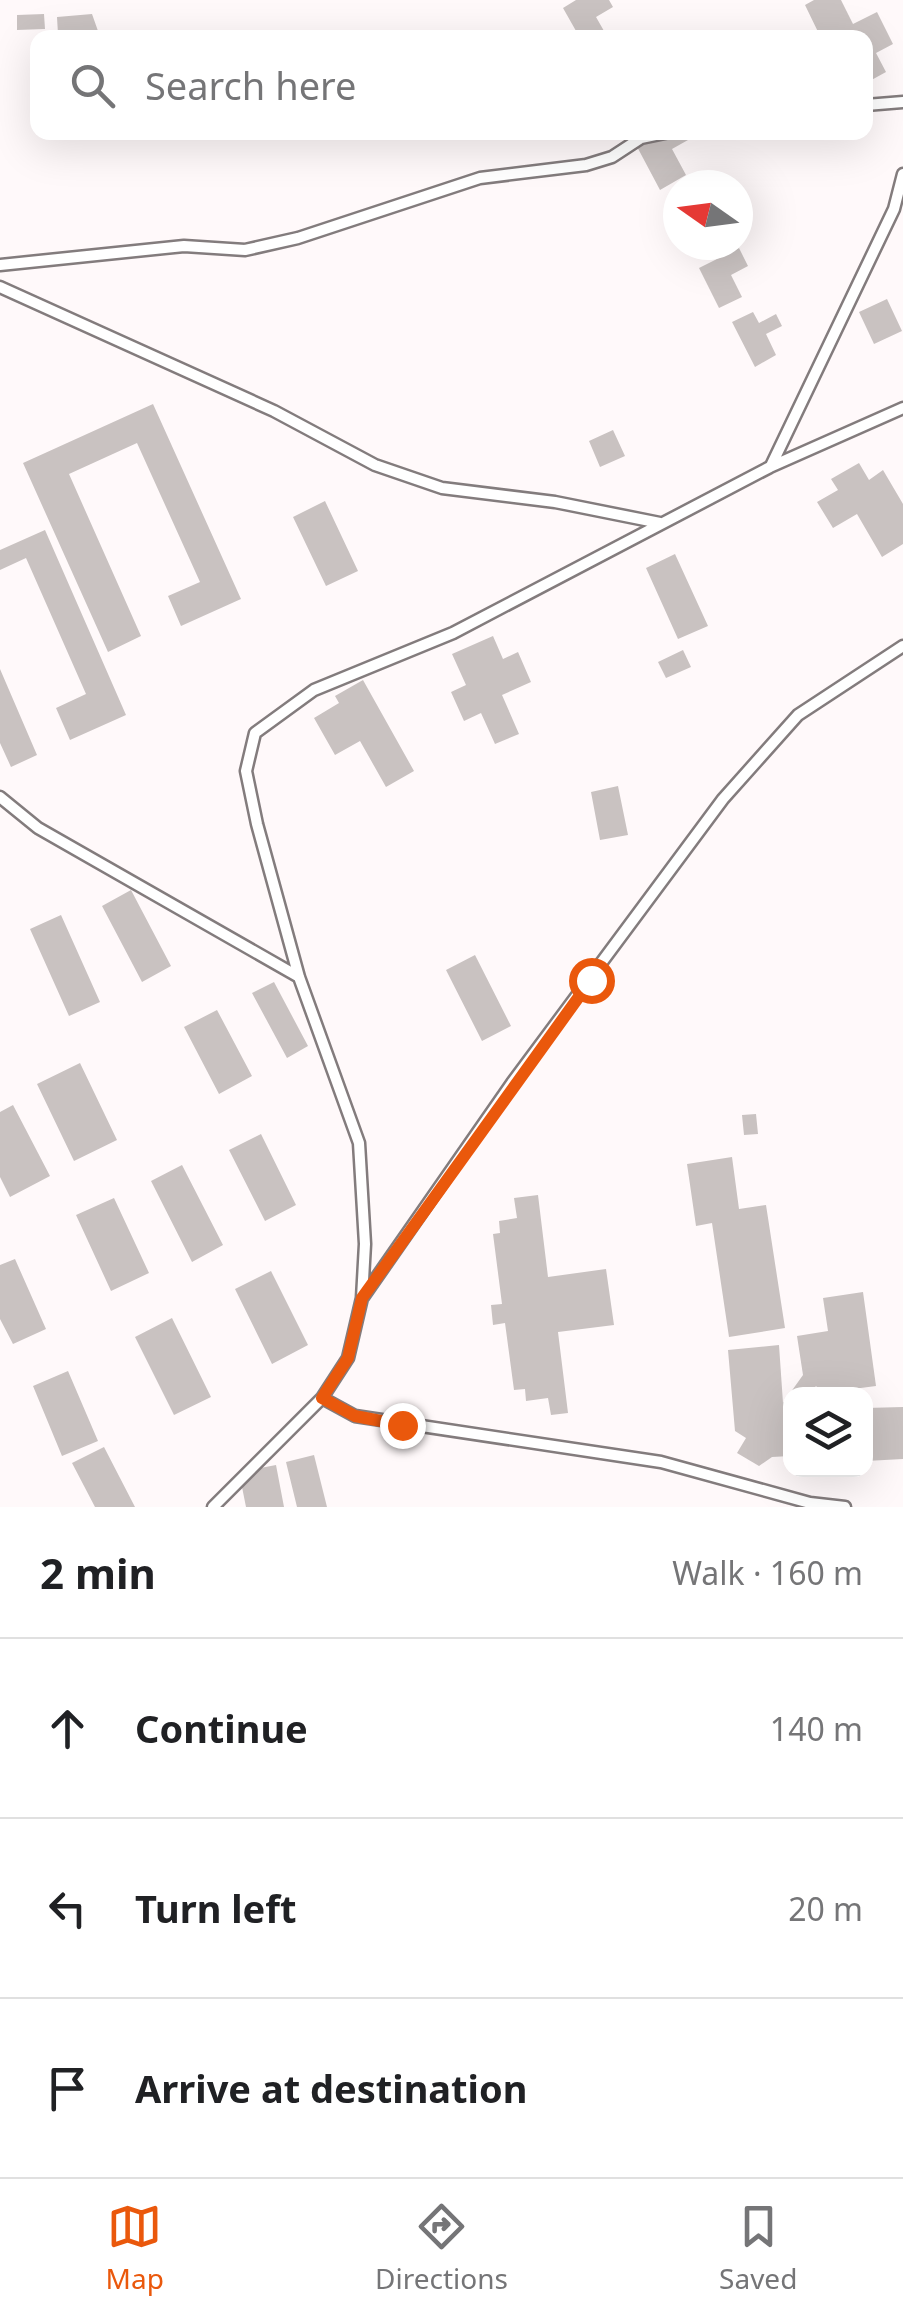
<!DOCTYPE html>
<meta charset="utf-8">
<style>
:root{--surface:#fff;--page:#f2f2f2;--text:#202124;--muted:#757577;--line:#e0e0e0;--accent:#ea580c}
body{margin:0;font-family:"Noto Sans",sans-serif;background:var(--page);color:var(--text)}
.controls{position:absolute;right:30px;bottom:30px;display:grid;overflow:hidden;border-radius:20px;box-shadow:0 10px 40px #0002}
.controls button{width:90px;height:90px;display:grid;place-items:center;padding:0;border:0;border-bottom:2px solid var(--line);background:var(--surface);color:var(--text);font:50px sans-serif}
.compass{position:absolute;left:663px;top:170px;width:90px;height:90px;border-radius:50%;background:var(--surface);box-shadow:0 10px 40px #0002;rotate:284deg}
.stop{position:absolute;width:30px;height:30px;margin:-22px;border:8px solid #ea580c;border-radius:50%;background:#fff}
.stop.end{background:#ea580c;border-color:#fff;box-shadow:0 2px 10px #0008}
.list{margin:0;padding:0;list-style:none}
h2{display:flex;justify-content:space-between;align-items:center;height:130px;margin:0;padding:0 40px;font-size:42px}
h2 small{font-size:32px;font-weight:400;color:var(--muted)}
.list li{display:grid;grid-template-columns:65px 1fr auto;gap:30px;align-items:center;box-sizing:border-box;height:180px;padding:0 40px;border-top:2px solid var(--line)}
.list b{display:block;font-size:38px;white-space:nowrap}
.list em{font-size:32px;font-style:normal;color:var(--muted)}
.icon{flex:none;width:55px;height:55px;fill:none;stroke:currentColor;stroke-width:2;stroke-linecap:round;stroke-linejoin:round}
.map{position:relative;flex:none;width:903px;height:1507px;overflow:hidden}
.search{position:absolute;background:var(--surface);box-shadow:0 10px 40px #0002;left:30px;right:30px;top:30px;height:110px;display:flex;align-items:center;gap:25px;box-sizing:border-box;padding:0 35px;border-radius:20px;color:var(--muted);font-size:38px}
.sheet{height:670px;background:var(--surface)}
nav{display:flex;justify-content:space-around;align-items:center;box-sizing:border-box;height:140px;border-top:2px solid var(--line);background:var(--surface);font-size:28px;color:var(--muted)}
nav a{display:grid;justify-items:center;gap:5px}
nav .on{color:var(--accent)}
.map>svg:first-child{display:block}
</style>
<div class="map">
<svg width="903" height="1507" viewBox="0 0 903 1507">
<rect width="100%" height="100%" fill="#fff9fa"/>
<path fill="#c9c2c1" d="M576,0h33l4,7 -17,10 12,21h-28l-17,-30z
M814,0h27l12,24 24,-12 16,32 -17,9 10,19 -20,11v-45h-45l-16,-33z
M44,14l1,15 -28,1v-15z
M92,14l6,17 -40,3 -1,-17z
M670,132h14l4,8 -16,9 14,26 -26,15 -26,-49z
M739,248l9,18 -17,9 11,22 -23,11 -20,-40z
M887,299l15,32 -28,13 -15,-32z
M753,312l6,11 17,-9 6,12 -16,8 10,21 -21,12 -23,-45z
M153,404l88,195 -60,27 -13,-30 32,-14 -63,-139 -68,31 72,162 -33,16 -85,-189z
M613,430l12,26 -25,11 -11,-26z
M859,463l10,17 14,-10 20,34v40l-21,13 -25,-43 -24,14 -16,-26 21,-12 -7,-11z
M325,501l33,70 -32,15 -33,-69z
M45,530l81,185 -56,25 -14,-32 30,-14 -60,-136 -26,12v-20z
M675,554l33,72 -30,13 -32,-71z
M493,636l10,23 15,-7 13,30 -29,13 17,39 -24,10 -14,-31 -17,8 -13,-29 15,-7 -14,-31z
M683,650l8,17 -25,11 -8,-16z
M0,669l37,86 -26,12 -11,-24z
M363,680l51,91 -28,16 -26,-46 -25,14 -21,-37 25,-15 -4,-7z
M618,786l10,49 -28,5 -9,-48z
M131,890l40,76 -29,16 -40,-76z
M61,915l39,87 -31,14 -39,-87z
M475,955l36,71 -29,15 -36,-71z
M274,982l34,64 -21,12 -35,-65z
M217,1010l35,66 -33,18 -35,-67z
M80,1063l37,77 -43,21 -37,-77z
M13,1105l37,71 -40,21 -10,-20v-65z
M756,1114l2,20 -14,1 -2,-20z
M261,1134l35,71 -31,16 -36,-71z
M732,1157l7,52 27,-4 19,123 -56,9 -17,-114 -16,3 -9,-62z
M182,1165l41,80 -31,17 -41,-81z
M538,1195l10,82 58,-8 8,56 -56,7 10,81 -17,2 -3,-17 -22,3 -1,-12 -11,1 -9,-67 -12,2 -2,-20 11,-1 -9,-70 7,-1 -1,-12 18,-3 -3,-20z
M114,1198l35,75 -38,18 -35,-76z
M15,1259l31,70 -33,15 -13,-25v-54z
M271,1271l37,74 -36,19 -37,-75z
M863,1292l13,94 -54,7 -6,-7 -6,8h-20v62l-18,1 -13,9 -22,-13 9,-15 -11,-7 -7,-81 51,-5 4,58 20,-28 -6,-39 31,-5 -5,-33z
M172,1318l39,79 -37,18 -39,-78z
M68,1371l30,70 -36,15 -29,-70z
M903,1407v52l-37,2v-53z
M104,1447l31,60h-40l-23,-44z
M314,1455l13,52h-30l-11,-45z
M276,1465l8,42h-38l-7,-35z"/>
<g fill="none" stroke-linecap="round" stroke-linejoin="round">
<defs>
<path id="lane" d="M866,105l37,-3
M0,265l184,-19 61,4 53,-12 182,-60 106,-13 26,-8 29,-19 29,-6
M0,287l274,124 101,54 67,23 113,14 105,21
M771,466l123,-257 9,-35
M0,797l38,31 261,149
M363,1297l149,-214 211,-284 75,-84 105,-69
M322,1398l33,18 306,46 149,41 35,4
M213,1507l109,-109 26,-40 14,-60 3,-54 -6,-101 -60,-166 -42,-153 -11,-53 9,-38 59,-43 139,-57 317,-166 133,-59"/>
</defs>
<use href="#lane" stroke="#837c7d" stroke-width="15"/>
<use href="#lane" stroke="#fff" stroke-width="10"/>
</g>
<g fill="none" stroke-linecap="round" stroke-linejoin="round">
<path stroke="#ea580c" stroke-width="12" d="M402,1425l-47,-9 -33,-18 26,-40 14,-60 229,-318"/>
</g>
</svg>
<div class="controls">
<button><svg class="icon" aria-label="layers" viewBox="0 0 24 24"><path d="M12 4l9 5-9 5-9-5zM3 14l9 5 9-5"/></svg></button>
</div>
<svg class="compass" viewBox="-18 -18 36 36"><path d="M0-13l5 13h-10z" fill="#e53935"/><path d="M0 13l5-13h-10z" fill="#757577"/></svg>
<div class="stop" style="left:591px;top:980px"></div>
<div class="stop end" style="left:402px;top:1425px"></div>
<div class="search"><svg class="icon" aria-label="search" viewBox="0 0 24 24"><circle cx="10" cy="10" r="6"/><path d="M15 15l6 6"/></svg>Search here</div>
</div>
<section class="sheet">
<h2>2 min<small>Walk · 160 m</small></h2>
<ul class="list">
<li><svg class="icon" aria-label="ahead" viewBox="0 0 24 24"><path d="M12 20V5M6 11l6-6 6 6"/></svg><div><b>Continue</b></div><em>140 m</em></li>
<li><svg class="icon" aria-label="left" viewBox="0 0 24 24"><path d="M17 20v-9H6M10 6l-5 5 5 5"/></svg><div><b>Turn left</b></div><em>20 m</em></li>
<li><svg class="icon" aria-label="arrive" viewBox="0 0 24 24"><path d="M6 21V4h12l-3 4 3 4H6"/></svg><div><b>Arrive at destination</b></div></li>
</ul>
</section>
<nav>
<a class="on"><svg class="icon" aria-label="map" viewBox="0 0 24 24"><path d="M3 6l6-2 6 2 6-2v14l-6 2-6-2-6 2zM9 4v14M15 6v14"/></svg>Map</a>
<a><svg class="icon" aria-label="directions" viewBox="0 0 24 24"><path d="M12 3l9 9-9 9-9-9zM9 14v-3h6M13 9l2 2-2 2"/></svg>Directions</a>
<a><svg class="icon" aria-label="saved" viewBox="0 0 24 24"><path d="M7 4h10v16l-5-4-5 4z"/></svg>Saved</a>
</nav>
